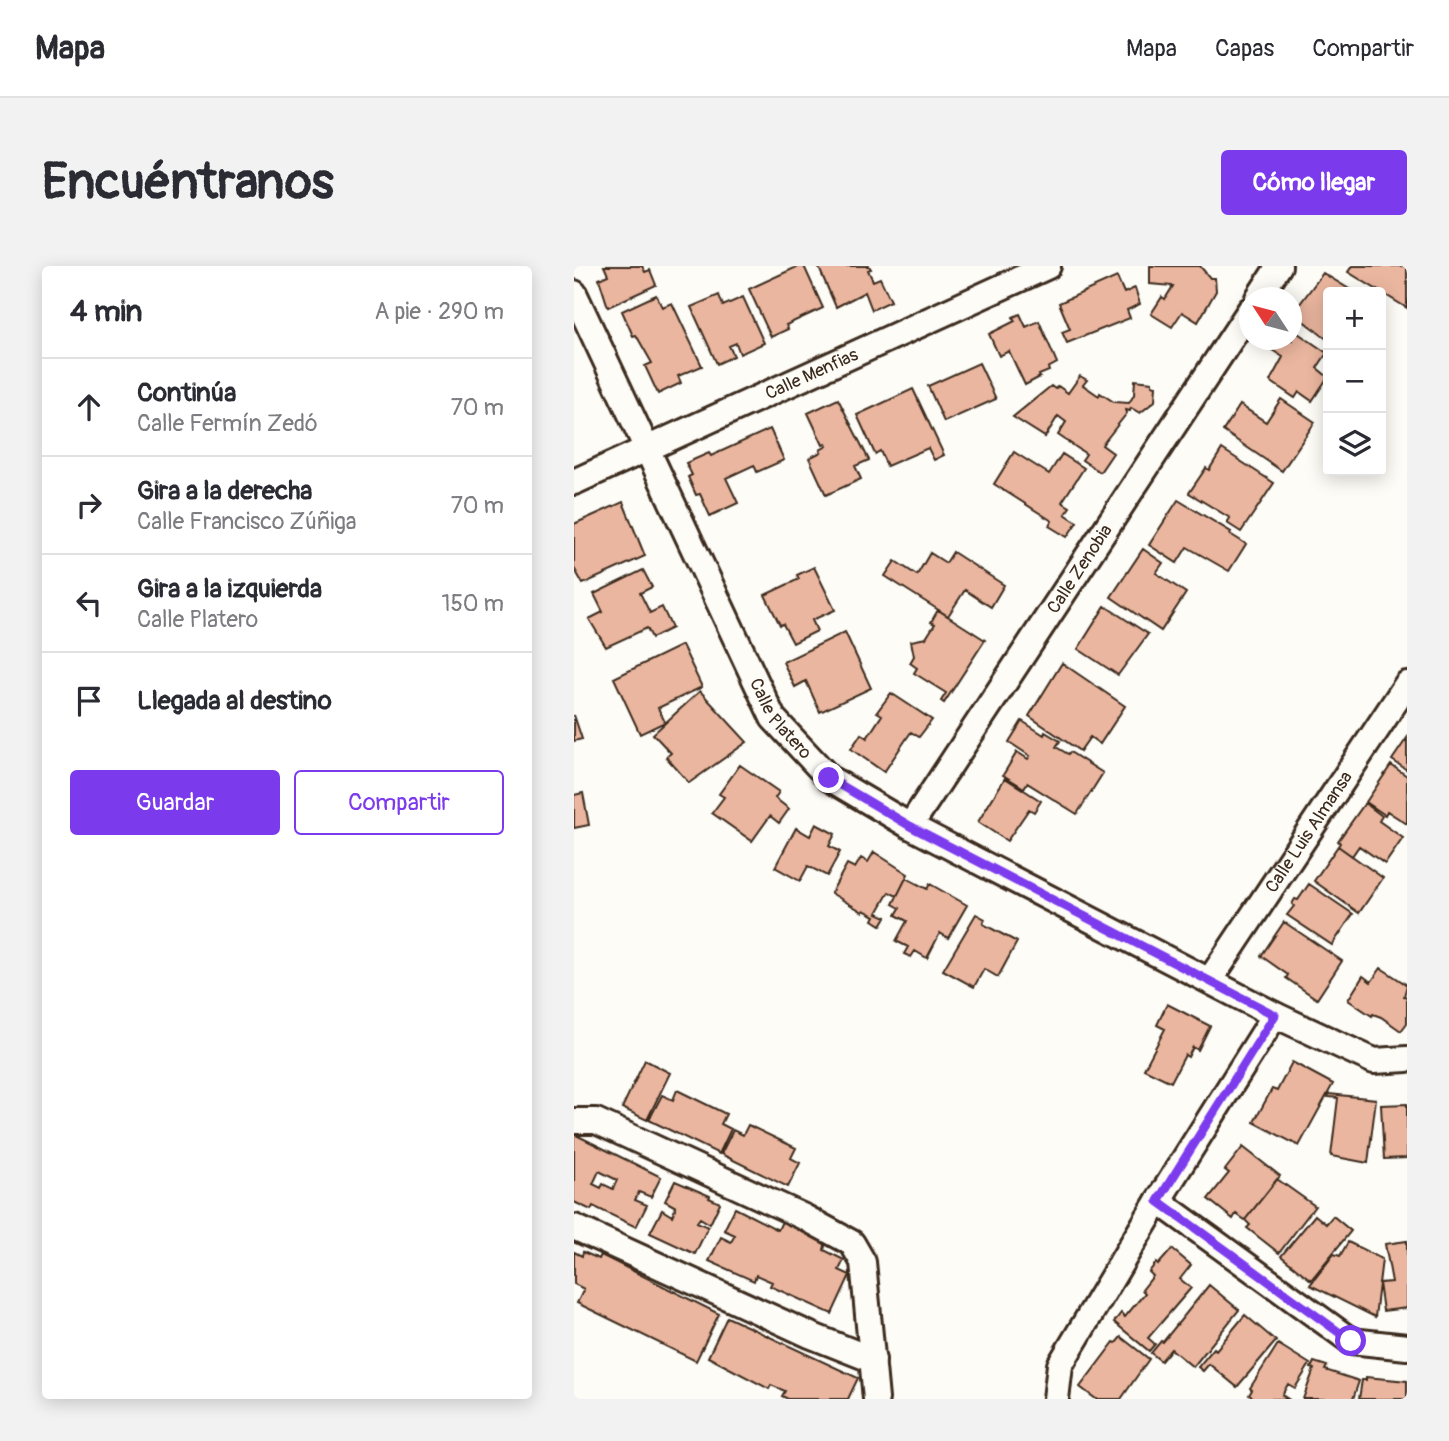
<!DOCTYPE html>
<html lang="es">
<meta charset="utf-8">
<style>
:root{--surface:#fff;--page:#f2f2f3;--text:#2b2b33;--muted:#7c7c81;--line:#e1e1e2;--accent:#7c3aed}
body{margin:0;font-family:Pangolin,sans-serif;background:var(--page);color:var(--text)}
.controls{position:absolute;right:21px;top:21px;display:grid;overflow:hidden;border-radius:7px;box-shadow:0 4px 18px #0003}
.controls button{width:63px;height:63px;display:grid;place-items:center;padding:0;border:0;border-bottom:2px solid var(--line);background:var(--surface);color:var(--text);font:35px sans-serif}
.compass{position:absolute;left:665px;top:21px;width:63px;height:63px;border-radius:50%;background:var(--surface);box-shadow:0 4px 18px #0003;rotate:306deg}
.stop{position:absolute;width:21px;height:21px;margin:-16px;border:5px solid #7c3aed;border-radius:50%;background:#fff}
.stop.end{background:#7c3aed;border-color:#fff;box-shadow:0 2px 7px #0008}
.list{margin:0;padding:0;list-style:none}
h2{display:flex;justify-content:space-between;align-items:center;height:91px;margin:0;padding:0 28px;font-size:30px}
h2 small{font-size:23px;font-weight:400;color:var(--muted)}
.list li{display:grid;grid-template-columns:46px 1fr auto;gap:21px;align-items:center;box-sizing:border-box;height:98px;padding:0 28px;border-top:2px solid var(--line)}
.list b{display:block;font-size:26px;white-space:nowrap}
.list p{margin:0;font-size:23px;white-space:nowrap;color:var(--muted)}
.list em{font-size:23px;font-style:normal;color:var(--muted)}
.actions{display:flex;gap:14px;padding:21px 28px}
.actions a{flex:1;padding:16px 0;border:2px solid var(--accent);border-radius:7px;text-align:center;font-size:24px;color:var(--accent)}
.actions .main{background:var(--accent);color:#fff}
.icon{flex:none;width:38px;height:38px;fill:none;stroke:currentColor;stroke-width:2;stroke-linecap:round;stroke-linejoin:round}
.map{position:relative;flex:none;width:833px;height:1133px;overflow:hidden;border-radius:7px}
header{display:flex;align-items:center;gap:42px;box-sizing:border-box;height:98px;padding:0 35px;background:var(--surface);border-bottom:2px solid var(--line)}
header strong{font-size:33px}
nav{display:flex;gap:38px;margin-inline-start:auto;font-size:24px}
.intro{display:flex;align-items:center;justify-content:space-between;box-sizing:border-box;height:168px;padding:0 42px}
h1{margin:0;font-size:49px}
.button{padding:18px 32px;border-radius:7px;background:var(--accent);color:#fff;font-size:24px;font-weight:700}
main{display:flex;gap:42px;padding:0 42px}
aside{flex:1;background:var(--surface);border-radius:7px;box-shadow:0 4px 18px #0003}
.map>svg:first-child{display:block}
</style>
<header>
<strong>Mapa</strong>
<nav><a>Mapa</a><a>Capas</a><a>Compartir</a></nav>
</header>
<div class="intro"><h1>Encuéntranos</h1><a class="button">Cómo llegar</a></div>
<main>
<aside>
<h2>4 min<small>A pie · 290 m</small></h2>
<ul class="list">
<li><svg class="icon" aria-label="ahead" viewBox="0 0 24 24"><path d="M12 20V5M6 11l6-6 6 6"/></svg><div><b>Continúa</b><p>Calle Fermín Zedó</p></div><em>70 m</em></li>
<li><svg class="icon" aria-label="right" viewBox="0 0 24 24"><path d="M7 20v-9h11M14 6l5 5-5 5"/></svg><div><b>Gira a la derecha</b><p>Calle Francisco Zúñiga</p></div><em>70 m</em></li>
<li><svg class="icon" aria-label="left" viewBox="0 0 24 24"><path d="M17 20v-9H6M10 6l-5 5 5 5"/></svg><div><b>Gira a la izquierda</b><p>Calle Platero</p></div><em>150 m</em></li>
<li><svg class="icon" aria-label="arrive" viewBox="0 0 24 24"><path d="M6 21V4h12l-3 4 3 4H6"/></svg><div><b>Llegada al destino</b></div></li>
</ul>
<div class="actions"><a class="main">Guardar</a><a>Compartir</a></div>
</aside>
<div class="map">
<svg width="833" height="1133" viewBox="0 0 833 1133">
<rect width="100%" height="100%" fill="#fdfcf7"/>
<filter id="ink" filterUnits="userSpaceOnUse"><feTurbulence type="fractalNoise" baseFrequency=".0143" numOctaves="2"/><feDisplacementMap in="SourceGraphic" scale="14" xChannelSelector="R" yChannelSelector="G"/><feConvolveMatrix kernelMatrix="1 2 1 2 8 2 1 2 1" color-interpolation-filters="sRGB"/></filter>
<g filter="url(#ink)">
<path fill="#ebb69f" stroke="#3b2a1e" stroke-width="2" fill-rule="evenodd" d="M30,0h38l3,6 5,-2 6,15 -48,22 -9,-28 9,-4z
M225,0h5l19,42 -37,17 2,4 -17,8 -22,-48z
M246,0h49l2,3 -3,1 5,11 7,-3 11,23 -19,9 -7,-18 -29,15 -17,-39z
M576,0h50l10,12h5l1,13 -18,31 -16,-10 -10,15 -21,-13 11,-17 3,2 8,-13 -23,-2z
M778,0h55v42l-59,-36z
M749,7l31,19h-26v48l-35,-27z
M543,11l7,16 11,-5 5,16 -13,6 3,8 -63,25 -5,-11 8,-3 -11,-26z
M82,29l6,12 10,-4 30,63 -24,10 3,7 -23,11 -13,-28 7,-3 -16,-28 -3,1 -11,-25z
M145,29l4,11 20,-9 21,46 -24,11 -4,-11 -7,3 5,10 -17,8 -26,-57z
M446,48l6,13 13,-6 18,42 -9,5 1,3 -10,4 1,2 -15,8 -16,-34 -10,5 -10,-22 26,-13 -2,-4z
M718,63l35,24 -10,15 11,9 -16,24 -13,-9 -4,6 -25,-17 13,-24 -11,-7 7,-10h13z
M405,97l17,36 -52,23 -16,-36z
M506,110l7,4 -4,5 16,11 1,-3 14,9 15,1 5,-8 1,-15 17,2v3l4,1 -1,15 -15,12 -9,-5 -1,3 -4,-1 1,3 -25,32 11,8 -13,19 -18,-12 4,-6 -28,-19 8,-13 -8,-6 -13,21 -32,-20 38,-31 4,3 3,-3 10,7z
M339,123l31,66 -10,5 -6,-12 -41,18 -7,-15 -5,3 -18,-39z
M264,133l31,61 -14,6 6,13 -35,16 -17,-37 12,-6 -1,-2 7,-4 -1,-2 -3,1 -15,-32z
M707,133l34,23 -33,49 -59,-40 17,-26 26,17z
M196,163l14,31 -27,12 -3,-7 -28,13 12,25 -28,13 -10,-22 -4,1 -8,-18 4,-2 -6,-12 23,-10 2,3z
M648,183l52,34 -33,49 -14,-9 3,-5 -41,-25 17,-25 3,2z
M440,186l35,22 13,-20 22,14 -22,34 8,5 -5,7 12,8 -10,15 -18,-11 3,-5 -58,-37z
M604,234l53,32 -1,2 16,10 -17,27 -42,-24 -10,16 -28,-18z
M49,236l22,54 -62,28 -9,-16v-44z
M569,283l20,14 -7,10 30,20 -25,38 -50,-34z
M379,286l51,33 -13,22 -26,-17 -17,26 -63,-40 10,-15 22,14 13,-22 16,10z
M240,301l21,43 -23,10 5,11 -24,12 -10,-19 -3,1 -15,-30 34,-16 -2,-4z
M69,304l9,17 -12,6 10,20 12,-6 10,21 -20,10 -5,-10 -41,19 -17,-28 14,-7 -9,-18z
M531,340l43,28 -30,41 -40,-26z
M364,344l47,30 -41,63 -3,-2 5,-8 -32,-20 3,-5 -7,-5 4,-7 -3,-15 15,-3 9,-14 -4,-2z
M271,366l26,56 -51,24 -14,-31 -11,6 -12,-25z
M108,379l20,42 -44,21 7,14 -25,12 -26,-56z
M488,397l63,43 -25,38 -10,-7 -10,14 -51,-35z
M126,425l47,51 -58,41 -23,-26 5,-4 -18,-19z
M317,427l41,27 -13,17 -8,-5 -27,40 -33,-23 10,-15 6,4 15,-23 -5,-3z
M0,449l8,24 -8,2z
M448,455l22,14 1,-3 15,9 -4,6 12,7 2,-2 33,21 -26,41 -50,-31 -3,5 -21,-13 14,-23 11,7 2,-3 -21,-14z
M833,472v32l-15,-10z
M166,499l39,27 -4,6 14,11 -10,14 -9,-7 -18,25 -40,-28 12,-16 -5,-3z
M817,499l16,11v48l-20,-13 -2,4 -19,-13z
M431,512l36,23 -7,11 -5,-3 -22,32 -29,-19z
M9,527l6,32 -15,3v-33z
M791,537l17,13 -3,5 24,17 -18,26 -26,-18 -7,10 -14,-10 2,-3 -2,-2z
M242,558l19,10 -6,12 11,6 -13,24 -19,-10 -8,15 -25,-14 21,-39 14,8z
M764,580l45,32 -24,35 -45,-32z
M300,586l34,22 -11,22 -8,-4 -12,21 9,4 -5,8 -8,-5 2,-4 -11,-6 -1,2 -32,-19 16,-29 8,4 6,-10 7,4z
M332,612l21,11 3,-5 37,21 -19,33 -8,-5 -13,25 -12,-7 -4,6 -7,-3 4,-7 -12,-6 11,-20 -11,-6 4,-7 -7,-4z
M735,618l44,30 -21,31 -45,-30 7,-9 -2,-2 3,-5 3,1z
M402,648l9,5 -2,5 34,18 -19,35 -14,-8 -10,18 -31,-17z
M710,656l58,39 -25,38 -31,-21 2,-3 -27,-19z
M807,702l26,17 -3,11 3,1v26l-6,8 -20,-14 -8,-3 -1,2 -24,-16 15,-24 8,6z
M593,738l43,22 -12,24 -5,-3 -5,10 -3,-2 -14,27 -27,-13 21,-40 -8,-4z
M71,794l25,13 -23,47 -25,-12z
M718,796l41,22 -34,62 -45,-24 18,-33 5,2z
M103,824l49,24 -5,10 10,5 -12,25 -70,-34 13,-25 11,5z
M755,828l47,5 -8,64 -37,-7 7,-58 -10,-1z
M833,838v54l-23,1 -3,-54z
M174,859l48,23 -5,10 9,5 -12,24 -67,-33 12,-24 10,5z
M0,868l87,43 -10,20 -12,-5 -4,8 12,5 -11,22 -43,-21 -2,4 -17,-8zM25,905l18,9 -4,9 -10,-5 -2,4 -8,-4z
M669,881l37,29 -35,44 -9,-6 -3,5 -25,-20 21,-26 -4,-3z
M703,913l38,27 -36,47 -32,-25 3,-3 -5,-5z
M101,915l35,15 -1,2 11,5 -10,21 -10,-6 -3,4 11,5 -13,27 -45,-21 12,-23 10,6 4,-9 -11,-6z
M161,942l43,22 6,-13 43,21 -3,12 20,10 -5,10 11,5 -18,39 -62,-28 2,-4 -16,-7 -2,6 -45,-20 12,-24 10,5 4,-7 -11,-5z
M741,949l11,9 7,-8 18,15 -40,49 -30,-24z
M833,975v67l-24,3 -4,-28 13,-1 -7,-38z
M774,976l34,17 -7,58 -65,-32 24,-31 6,2z
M598,983l19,16 -11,14 11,9 -43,50 7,6 -6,7 -35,-29 7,-9 4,4 20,-24 -3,-3 11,-14 -4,-4 7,-9 2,2z
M0,986l8,4 1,-4 16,7 2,-4 118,59 -23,47 -119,-58 7,-14 -10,-5z
M635,1019l30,25 -46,57 -22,-18 -10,12 -10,-8 10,-12 2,1z
M671,1049l31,26 -39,46 -28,-23 -6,7 -5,-4 16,-19 2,2z
M153,1051l131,61 -10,21h-60l-6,-3 3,-5 -14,-6 -2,4 -61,-32z
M547,1071l28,22 -28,40h-25l-16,-12 34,-45 2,1z
M704,1078l32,20 -15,24 -7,-4 -6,11 6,4h-32l-7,-4 3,-5 -2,-2z
M740,1096l13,4 -2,4 34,11 -6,18h-50l11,-30 -3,-1z
M792,1111l41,4v18h-48l3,-19h4z"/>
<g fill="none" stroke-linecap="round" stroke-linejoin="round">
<defs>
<g id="minor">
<path id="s1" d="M0,27l199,425 56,60 81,48 365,189 99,46 33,-2"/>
<path d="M684,32l21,-32"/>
<path id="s2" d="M0,216l474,-216"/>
<path id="s3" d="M336,560l340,-516"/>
<path id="s4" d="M636,714l197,-296"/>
<path d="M0,855h22l208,96 48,26 11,19 13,137"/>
<path d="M584,935l193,140 56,6"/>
<path d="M0,961l236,108 63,25"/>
<path d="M482,1133l4,-34 98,-164 117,-186"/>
</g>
</defs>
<use href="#minor" stroke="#3b2a1e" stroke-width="30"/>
<use href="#minor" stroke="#fdfcf7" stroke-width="24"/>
</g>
</g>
<g fill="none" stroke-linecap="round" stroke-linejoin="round" filter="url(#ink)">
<path stroke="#7c3aed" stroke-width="9" d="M255,512l81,48 365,189 -117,186 193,140"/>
</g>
<g text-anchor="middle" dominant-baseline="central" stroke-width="5" stroke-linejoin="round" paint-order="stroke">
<g font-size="18" fill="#3b2a1e" stroke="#fdfcf7">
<text stroke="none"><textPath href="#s2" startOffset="261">Calle Menfias</textPath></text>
<text stroke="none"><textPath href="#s3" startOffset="308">Calle Zenobia</textPath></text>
<text stroke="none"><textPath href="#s1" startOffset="474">Calle Platero</textPath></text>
<text stroke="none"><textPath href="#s4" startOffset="178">Calle Luis Almansa</textPath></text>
</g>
</g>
</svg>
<div class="controls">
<button>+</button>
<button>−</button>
<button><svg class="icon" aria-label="layers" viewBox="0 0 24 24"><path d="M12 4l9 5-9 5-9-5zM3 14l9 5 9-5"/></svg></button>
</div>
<svg class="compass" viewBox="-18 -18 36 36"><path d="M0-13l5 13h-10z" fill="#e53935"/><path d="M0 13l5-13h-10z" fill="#7c7c81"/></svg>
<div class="stop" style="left:777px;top:1075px"></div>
<div class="stop end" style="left:255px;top:512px"></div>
</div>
</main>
